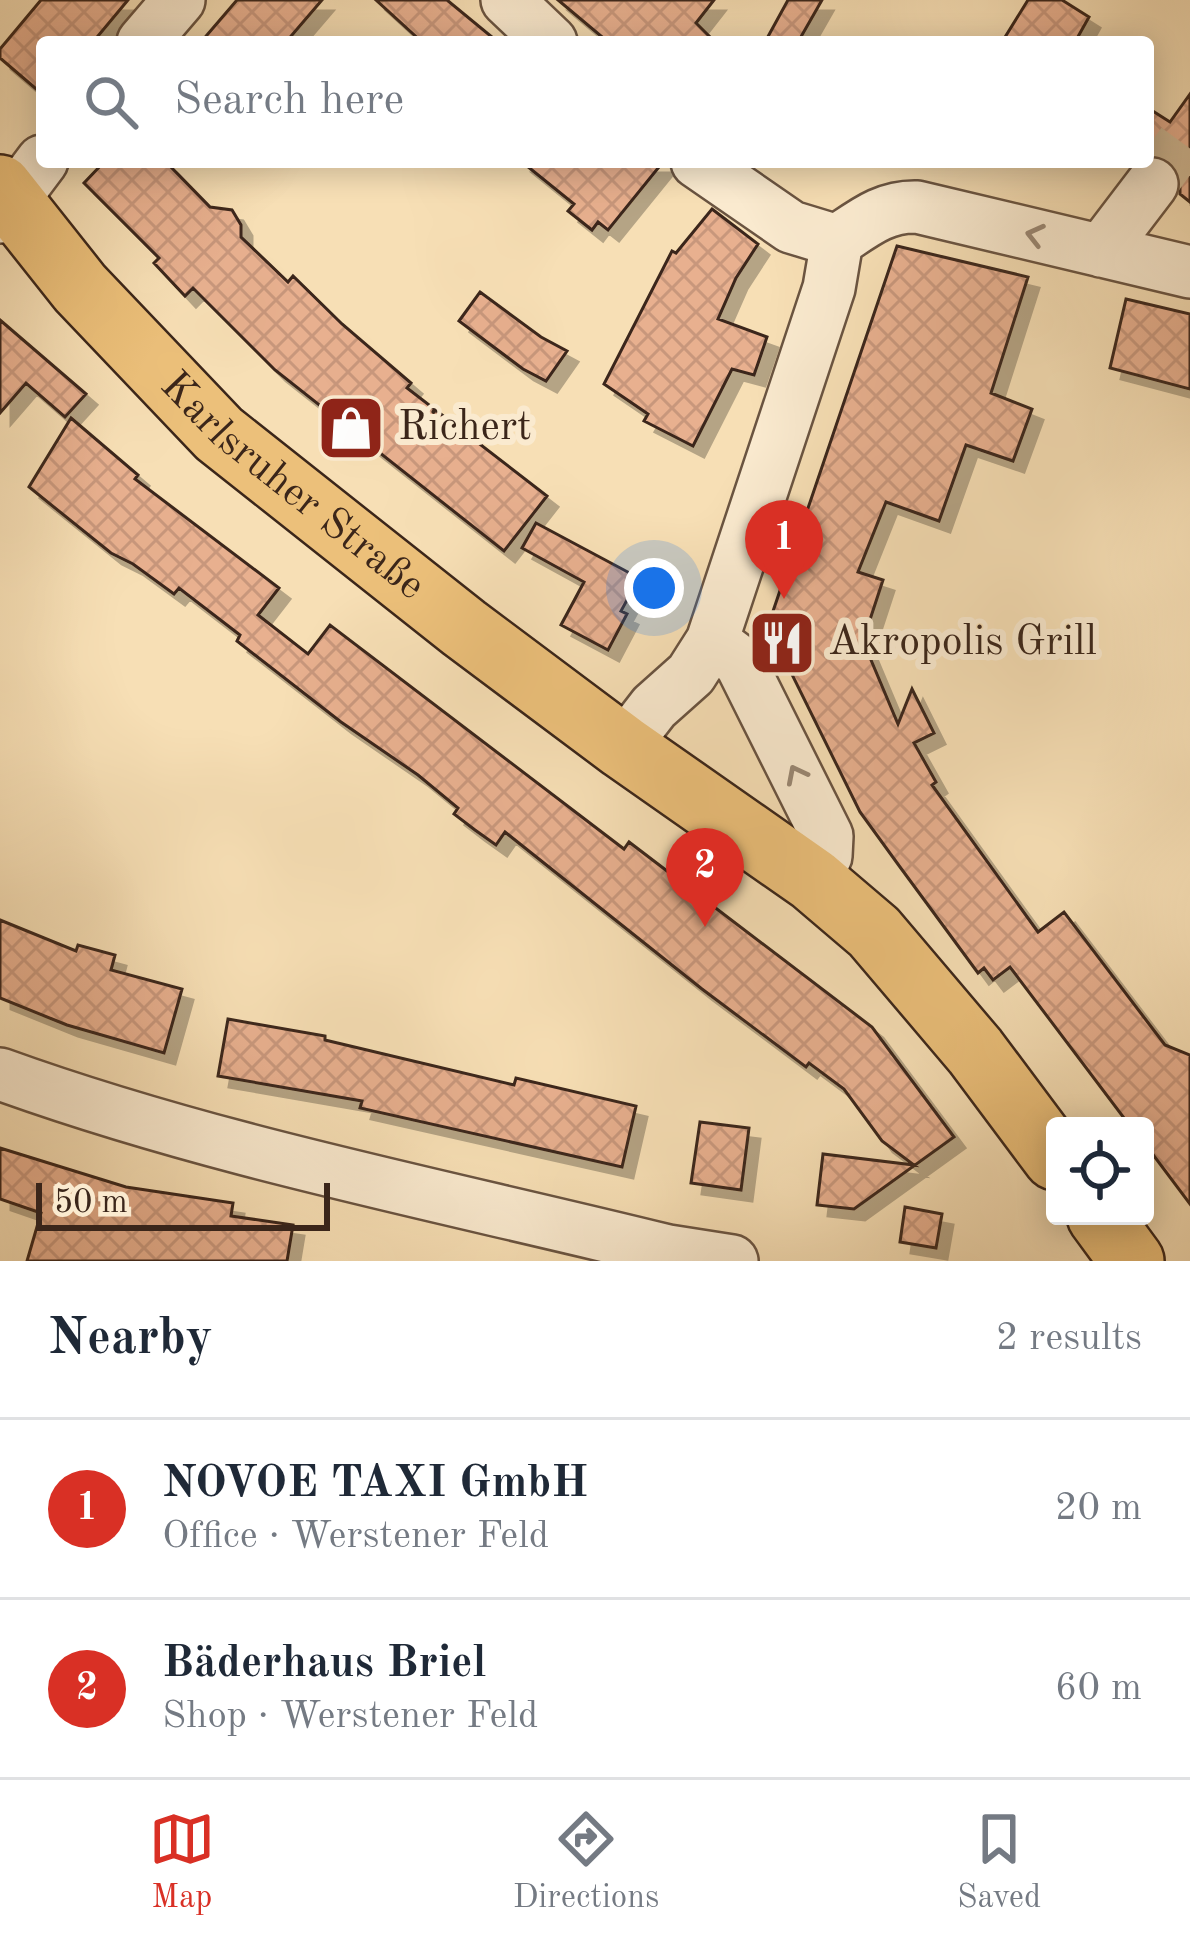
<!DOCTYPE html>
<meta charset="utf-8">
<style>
:root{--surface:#fff;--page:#f6f6f7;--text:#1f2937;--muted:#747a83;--line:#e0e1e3;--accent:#d93025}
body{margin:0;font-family:"Old Standard TT",serif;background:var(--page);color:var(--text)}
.controls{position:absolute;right:36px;bottom:36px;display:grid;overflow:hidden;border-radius:12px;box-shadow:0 6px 30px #0003}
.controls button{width:108px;height:108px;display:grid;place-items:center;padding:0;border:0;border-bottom:3px solid var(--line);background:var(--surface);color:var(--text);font:60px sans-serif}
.scale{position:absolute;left:36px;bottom:30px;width:294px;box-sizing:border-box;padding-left:12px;border:6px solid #3b261a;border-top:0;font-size:33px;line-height:42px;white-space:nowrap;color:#3b261a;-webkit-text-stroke:9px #faeacf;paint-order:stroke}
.you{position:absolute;left:654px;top:588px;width:42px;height:42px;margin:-30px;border:9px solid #fff;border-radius:50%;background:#1a73e8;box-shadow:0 0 0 18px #1a73e833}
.badge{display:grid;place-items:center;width:78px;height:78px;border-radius:50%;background:var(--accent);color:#fff;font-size:39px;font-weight:700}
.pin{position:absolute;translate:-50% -99px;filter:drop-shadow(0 3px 6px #0008)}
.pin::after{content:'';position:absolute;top:63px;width:42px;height:36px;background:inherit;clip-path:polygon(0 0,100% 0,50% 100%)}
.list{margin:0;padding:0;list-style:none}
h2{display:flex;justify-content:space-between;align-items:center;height:156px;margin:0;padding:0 48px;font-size:51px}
h2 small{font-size:39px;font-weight:400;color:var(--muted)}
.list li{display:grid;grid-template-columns:78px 1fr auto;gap:36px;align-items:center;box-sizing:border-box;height:180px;padding:0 48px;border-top:3px solid var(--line)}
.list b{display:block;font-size:45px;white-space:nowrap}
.list p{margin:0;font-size:39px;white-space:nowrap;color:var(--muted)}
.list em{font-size:39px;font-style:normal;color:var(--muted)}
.icon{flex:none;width:66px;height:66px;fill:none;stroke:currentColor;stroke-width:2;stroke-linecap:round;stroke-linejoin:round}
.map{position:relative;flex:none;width:1190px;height:1261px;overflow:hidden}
.search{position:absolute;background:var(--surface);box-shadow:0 6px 30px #0003;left:36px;right:36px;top:36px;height:132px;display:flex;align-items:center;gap:30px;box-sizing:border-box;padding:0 42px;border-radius:12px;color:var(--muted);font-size:45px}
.sheet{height:516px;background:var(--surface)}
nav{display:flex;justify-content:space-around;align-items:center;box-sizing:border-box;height:168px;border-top:3px solid var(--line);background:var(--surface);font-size:33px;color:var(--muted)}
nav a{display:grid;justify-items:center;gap:6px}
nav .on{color:var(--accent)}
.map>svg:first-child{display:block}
</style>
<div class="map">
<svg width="1190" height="1261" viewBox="0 0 1190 1261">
<defs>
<pattern id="building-cross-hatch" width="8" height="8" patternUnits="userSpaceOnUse" patternTransform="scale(3)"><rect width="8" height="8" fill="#e8b08f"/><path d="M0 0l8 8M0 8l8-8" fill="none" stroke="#c8977b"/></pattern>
<filter id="shadow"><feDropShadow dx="11" dy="11" stdDeviation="0" flood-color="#0004"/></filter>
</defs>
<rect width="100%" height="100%" fill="#f7dfb5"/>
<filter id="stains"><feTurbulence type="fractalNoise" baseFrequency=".00167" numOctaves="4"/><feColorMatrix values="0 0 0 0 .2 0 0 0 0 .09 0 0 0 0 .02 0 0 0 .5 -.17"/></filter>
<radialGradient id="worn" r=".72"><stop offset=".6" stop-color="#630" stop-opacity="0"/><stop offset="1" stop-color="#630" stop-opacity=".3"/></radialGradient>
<path fill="url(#building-cross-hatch)" stroke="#3b261a" stroke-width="3" filter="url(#shadow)" d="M41,0h87l-35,42h-51v52l-42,-36v-9z
M237,0h85l-36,42h-85z
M376,0h71l51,42h-76z
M558,0h156l-18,23 19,19h-107z
M788,0h34l-24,42h-33z
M1028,0h34l27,17 -14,25h-73z
M1190,94v108l-10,-8v-20l-9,-13 -23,-6v-47l22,14z
M104,162h62l44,45 22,3 9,15v12l47,45 5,-6 49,48 69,59 -4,5 140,108 -43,55 -229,-181 -82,-82 -8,8 -31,-33 5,-5 -75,-75z
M522,162h141l-55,68 -10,-8 -6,8 -24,-19 6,-7z
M712,209l46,35 -22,34 -18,41 49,18 -13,38 -22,-6 -39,77 -49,-25 4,-7 -44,-30 68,-133 4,2z
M897,246l131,31 -37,116 41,16 -19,52 -47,-16 -27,76 -53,-19 -28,70 25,8 -20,61 35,83 14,-35 22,44 -20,10 22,39 -4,3 106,147 26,-20 101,133 25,10v149l-45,-60v-18h-15l-120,-159 -17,13 -9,-12 -6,5 -78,-106 -40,-55 -92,-186z
M480,292l61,45 26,14 -21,30 -23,-12 -64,-48z
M1126,299l64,15v75l-80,-21z
M0,320l86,74 -21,23 -39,-34 -26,30z
M71,418l67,57 -3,4 144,109 -21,27 50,39 22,-29 294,224 5,-7 243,185 82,110 -100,72 -37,-4 6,-51 91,11 -32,-24 -38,-52 -35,-26 -3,4 -104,-78 -197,-157 -9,13 -21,-15 -21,-16 4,-6 -40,-33 -77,-53 -104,-81 3,-6 -61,-47 -5,6 -41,-30 -22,-11 -82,-66z
M536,523l103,55 -18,33 6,3 -19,36 -47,-25 23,-43 -62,-34z
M0,920l76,31 2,-6 37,10 -4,15 71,19 -18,64 -97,-28 -67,-27z
M228,1019l97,17v4l189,45 2,-7 120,28 -14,61 -262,-59 2,-7 -144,-25z
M700,1122l49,6 -8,62 -50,-7z
M0,1148l126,39 107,16 -2,13 62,9 -6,36h-260l14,-48 -41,-14z
M905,1207l37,7 -6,34 -36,-6z"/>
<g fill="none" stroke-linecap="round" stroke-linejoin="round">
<path stroke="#d1ba96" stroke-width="51" stroke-dasharray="51 26" stroke-linecap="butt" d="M1152,184l38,-52"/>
<defs>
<path id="minor" d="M507,0l44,42
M143,42l36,-42
M697,162l94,65 46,14
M0,217l42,-56
M837,241c27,-18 47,-35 80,-34l273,65
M1101,251l51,-67
M712,641l28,21 87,174 -1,20 -13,24
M623,747l31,-40 37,-33 21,-33 117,-353 8,-47
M0,1074c216,78 446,122 668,177l64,10"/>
<g id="major">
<path id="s1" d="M0,187l80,101 139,146 245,194 159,119 190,133 61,52 101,119 80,107"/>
<path d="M1099,1216l33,45"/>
</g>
</defs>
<use href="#minor" stroke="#6a5441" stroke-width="56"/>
<use href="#major" stroke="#3b261a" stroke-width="68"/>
<use href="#minor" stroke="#faeacf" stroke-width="51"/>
<use href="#major" stroke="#ecc07a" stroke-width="63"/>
</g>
<defs><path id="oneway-chevron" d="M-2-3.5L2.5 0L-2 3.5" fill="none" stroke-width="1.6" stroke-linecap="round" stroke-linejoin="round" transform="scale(3)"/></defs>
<g stroke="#9a8874">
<use href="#oneway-chevron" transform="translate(1035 235) rotate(-166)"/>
<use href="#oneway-chevron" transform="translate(796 774) rotate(-117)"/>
</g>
<defs>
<symbol id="shop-square" viewBox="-11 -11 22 22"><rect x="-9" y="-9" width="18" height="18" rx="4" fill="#8f2418" stroke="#faeacf"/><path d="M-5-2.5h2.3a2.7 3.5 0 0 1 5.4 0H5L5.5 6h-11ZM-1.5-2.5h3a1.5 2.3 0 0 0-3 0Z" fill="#fff"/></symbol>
<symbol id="restaurant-square" viewBox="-11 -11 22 22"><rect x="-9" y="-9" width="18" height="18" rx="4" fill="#8f2418" stroke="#faeacf"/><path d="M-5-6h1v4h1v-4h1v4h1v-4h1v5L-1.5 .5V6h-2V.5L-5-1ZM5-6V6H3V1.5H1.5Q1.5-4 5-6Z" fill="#fff"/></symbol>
</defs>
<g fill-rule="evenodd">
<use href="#shop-square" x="313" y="390" width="76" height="76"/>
<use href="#restaurant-square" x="744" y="605" width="76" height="76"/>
</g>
<g text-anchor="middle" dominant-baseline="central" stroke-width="12" stroke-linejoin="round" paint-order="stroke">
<g font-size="42" fill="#3b261a" stroke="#faeacf" text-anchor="start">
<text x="398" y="428">Richert</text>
<text x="828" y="643">Akropolis Grill</text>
</g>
<g font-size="42" fill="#3b261a" stroke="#faeacf">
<text stroke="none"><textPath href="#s1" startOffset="420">Karlsruher Straße</textPath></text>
</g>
</g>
<rect width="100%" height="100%" filter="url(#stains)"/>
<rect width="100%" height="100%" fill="url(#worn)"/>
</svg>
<div class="controls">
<button><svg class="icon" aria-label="locate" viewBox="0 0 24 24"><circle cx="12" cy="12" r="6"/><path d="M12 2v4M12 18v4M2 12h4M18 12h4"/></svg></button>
</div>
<div class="scale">50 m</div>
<div class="you"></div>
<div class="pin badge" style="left:784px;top:599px">1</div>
<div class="pin badge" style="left:705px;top:927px">2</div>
<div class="search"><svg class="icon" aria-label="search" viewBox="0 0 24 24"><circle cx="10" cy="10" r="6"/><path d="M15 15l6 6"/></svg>Search here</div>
</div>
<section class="sheet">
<h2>Nearby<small>2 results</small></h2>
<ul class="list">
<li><span class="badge">1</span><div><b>NOVOE TAXI GmbH</b><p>Office · Werstener Feld</p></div><em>20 m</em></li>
<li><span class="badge">2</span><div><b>Bäderhaus Briel</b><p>Shop · Werstener Feld</p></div><em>60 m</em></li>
</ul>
</section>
<nav>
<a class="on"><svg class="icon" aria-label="map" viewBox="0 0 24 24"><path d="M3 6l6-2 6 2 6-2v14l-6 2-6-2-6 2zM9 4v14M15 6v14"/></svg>Map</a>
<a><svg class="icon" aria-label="directions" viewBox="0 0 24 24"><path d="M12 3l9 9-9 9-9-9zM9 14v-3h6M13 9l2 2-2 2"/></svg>Directions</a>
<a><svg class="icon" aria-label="saved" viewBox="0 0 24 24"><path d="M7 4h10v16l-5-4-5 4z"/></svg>Saved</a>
</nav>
